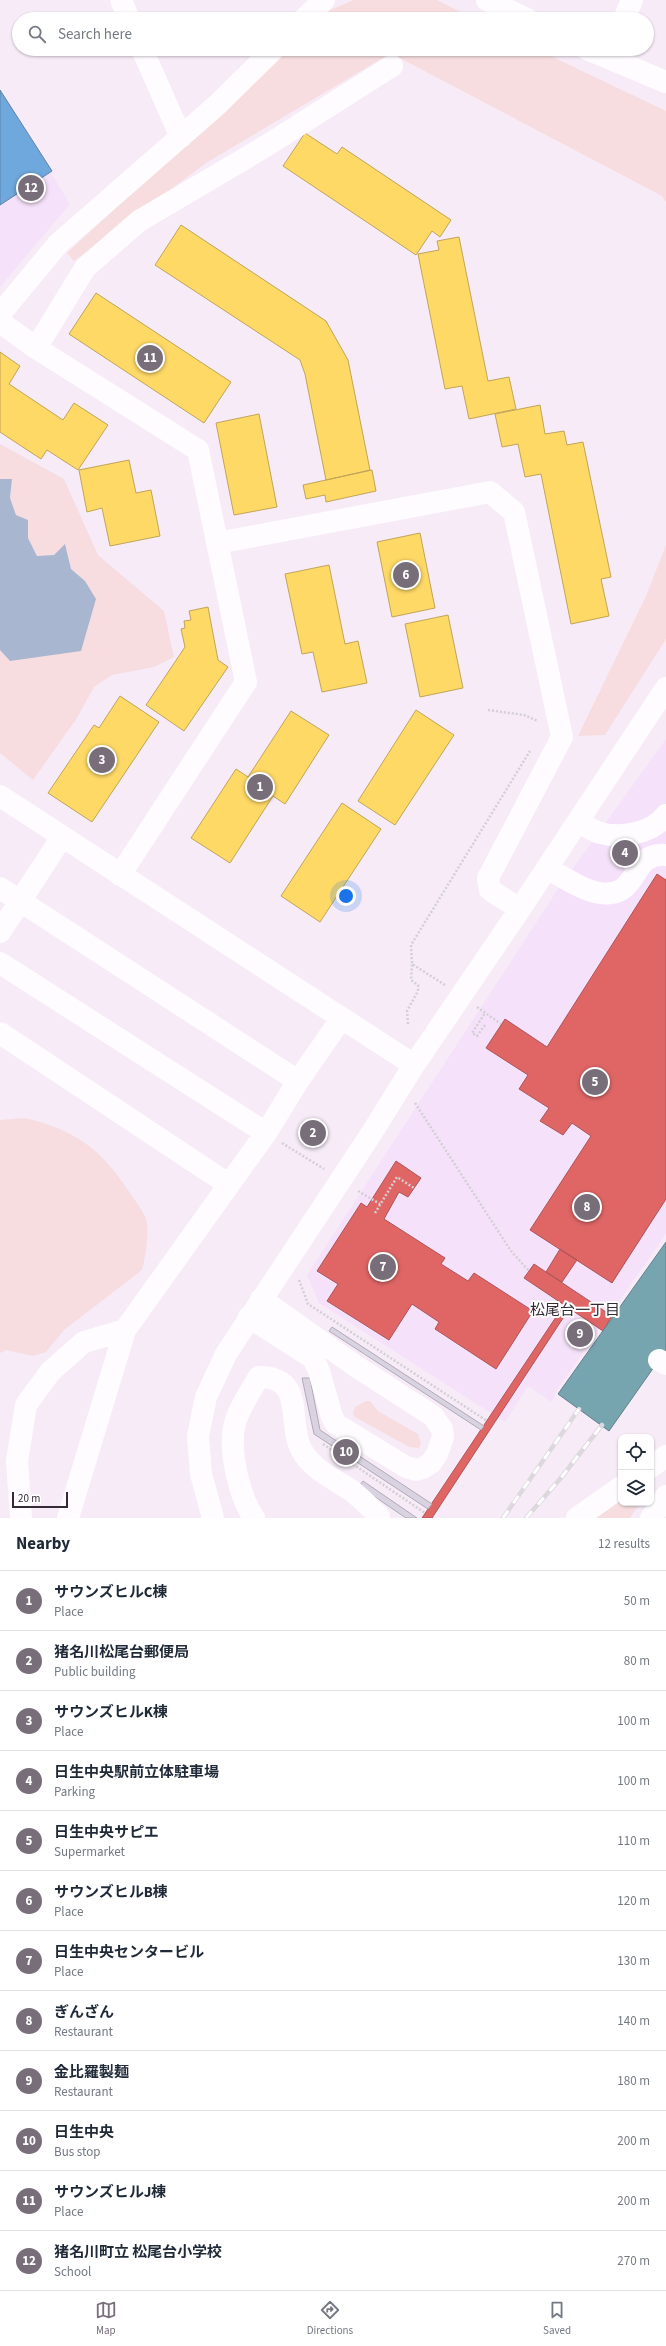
<!DOCTYPE html>
<meta charset="utf-8">
<style>
:root{--surface:#fff;--page:#f2f2f3;--text:#1f2937;--muted:#747a83;--line:#e0e1e3;--accent:#786e7a}
body{margin:0;font-family:"Source Sans 3","Noto Sans JP",sans-serif;background:var(--page);color:var(--text)}
.controls{position:absolute;right:12px;bottom:12px;display:grid;overflow:hidden;border-radius:8px;box-shadow:0 1px 3px #0004}
.controls button{width:36px;height:36px;display:grid;place-items:center;padding:0;border:0;border-bottom:1px solid var(--line);background:var(--surface);color:var(--text);font:20px sans-serif}
.scale{position:absolute;left:12px;bottom:10px;width:56px;box-sizing:border-box;padding-left:4px;border:2px solid #342a36;border-top:0;font-size:11px;line-height:14px;white-space:nowrap;color:#342a36;-webkit-text-stroke:3px #fff;paint-order:stroke}
.you{position:absolute;left:346px;top:896px;width:14px;height:14px;margin:-10px;border:3px solid #fff;border-radius:50%;background:#1a73e8;box-shadow:0 0 0 6px #1a73e833}
.badge{display:grid;place-items:center;width:26px;height:26px;border-radius:50%;background:var(--accent);color:#fff;font-size:13px;font-weight:700}
.pin{position:absolute;translate:-50% -50%;border:2px solid #fff;box-shadow:0 1px 4px #0006}
.list{margin:0;padding:0;list-style:none}
h2{display:flex;justify-content:space-between;align-items:center;height:52px;margin:0;padding:0 16px;font-size:17px}
h2 small{font-size:13px;font-weight:400;color:var(--muted)}
.list li{display:grid;grid-template-columns:26px 1fr auto;gap:12px;align-items:center;box-sizing:border-box;height:60px;padding:0 16px;border-top:1px solid var(--line)}
.list b{display:block;font-size:15px;white-space:nowrap}
.list p{margin:0;font-size:13px;white-space:nowrap;color:var(--muted)}
.list em{font-size:13px;font-style:normal;color:var(--muted)}
.icon{flex:none;width:22px;height:22px;fill:none;stroke:currentColor;stroke-width:2;stroke-linecap:round;stroke-linejoin:round}
.map{position:relative;flex:none;width:666px;height:1518px;overflow:hidden}
.search{position:absolute;background:var(--surface);box-shadow:0 1px 3px #0004;left:12px;right:12px;top:12px;height:44px;display:flex;align-items:center;gap:10px;box-sizing:border-box;padding:0 14px;border-radius:22px;color:var(--muted);font-size:15px}
.sheet{height:772px;background:var(--surface)}
nav{display:flex;justify-content:space-around;align-items:center;box-sizing:border-box;height:56px;border-top:1px solid var(--line);background:var(--surface);font-size:11px;color:var(--muted)}
nav a{display:grid;justify-items:center;gap:2px}
nav .on{color:var(--accent)}
.map>svg:first-child{display:block}
</style>
<div class="map">
<svg width="666" height="1518" viewBox="0 0 666 1518">
<rect width="100%" height="100%" fill="#f6ebf7"/>
<path fill="#f6e1fa" d="M0,90l70,114 -70,83z
M666,739v495l-110,157 -4,11 -24,-16 -23,36 -186,-119 -12,-28 249,-383z"/>
<path fill="#f7dde0" d="M354,0h83l38,19h-154l9,-9z
M288,49h248l130,62v91l-4,-6 -266,-140h-10l-180,107 -132,98 -7,-8z
M0,444l64,35 34,76 66,56 10,46 -20,10 -42,8 -18,12 -17,31 -44,62 -33,-27v-103l10,11 75,-80 -14,-12 -6,-24 -11,10 -17,1 -9,-18v-18l-12,-5 -6,-17 2,-19h-12z
M666,545v94l-61,96 -27,1 68,-140z
M24,1118c52,12 77,31 106,75 5,8 13,17 16,26 4,12 -1,40 -4,51l-78,60 -18,22 -13,4 -27,-6 -6,3v-233z
M366,1401h4l8,10 40,23 3,9 -2,5 -10,-1 -54,-30 -2,-3 2,-7z
M621,1500v3h19l-10,15h-34z"/>
<path fill="#a8b6d0" d="M0,479h12l-2,19 6,17 12,5v18l9,18 17,-1 11,-11 6,25 14,12 11,18 -15,52 -71,10 -10,-11z"/>
<path fill="#ffd966" stroke="#c2a458" d="M305,133l32,21 5,-7 109,73 -11,17 -8,-6 -16,24 -133,-89z
M181,225l145,96 22,39 22,110 -44,10 -21,-106 -5,-14 -145,-95z
M459,237l29,144 21,-4 7,32 -47,10 -7,-33 -17,3 -27,-135 21,-4 -2,-9z
M96,293l135,89 -27,41 -135,-89z
M0,352l20,14 -11,18 54,36 11,-17 34,22 -30,45 -31,-20 -6,9 -41,-27z
M540,405l5,29 19,-3 3,14 16,-3 28,135 -10,2 8,37 -38,8 -30,-150 -16,3 -7,-33 -16,3 -7,-33z
M259,414l18,93 -43,8 -18,-92z
M129,460l7,33 15,-3 9,46 -50,10 -8,-38 -15,4 -8,-42z
M372,470l4,21 -50,11 -1,-7 -19,4 -3,-14z
M420,533l15,75 -43,9 -15,-75z
M329,565l16,79 13,-3 9,42 -45,9 -9,-40 -11,2 -17,-80z
M208,607l10,53 10,7 -44,64 -38,-26 39,-58 -4,-18 4,-1 -1,-7 7,-1 -2,-9z
M448,615l15,73 -43,9 -15,-73z
M120,696l39,26 -67,100 -44,-29 46,-68 5,3z
M416,710l38,25 -59,90 -37,-24z
M291,711l38,24 -44,69 -12,-8 -43,67 -39,-25 45,-69 12,8z
M342,803l39,26 -61,93 -39,-26z"/>
<path fill="#e06666" stroke="#ac5458" d="M657,874l9,6v319l-54,84 -82,-53 61,-94 -19,-13 -9,12 -23,-14 9,-13 -30,-19 9,-14 -42,-27 19,-29 42,28z
M396,1161l25,17 -13,19 -9,-5 -15,27 61,39 -4,6 27,17 6,-8 59,38 -37,58 -61,-40 4,-7 -27,-18 -23,36 -62,-39 11,-17 -21,-13 44,-68 6,4z
M560,1249l17,11 -15,22 -16,-10z
M534,1264l78,52 -9,15 -79,-53z
M564,1305l5,4 -137,209h-10z"/>
<path fill="#6fa8dc" stroke="#5d82aa" d="M0,90l52,81 -52,34z"/>
<path fill="#76a5af" stroke="#62808b" d="M666,1242v108l-57,81 -51,-37z"/>
<path fill="#d9d3e1" stroke="#b1abb7" d="M332,1327l152,99 -3,4 -152,-99z
M302,1378h8l10,52 112,74 -4,5 -114,-75z
M363,1481l54,37h-11l-47,-32z"/>
<g fill="none" stroke-linecap="round" stroke-linejoin="round">
<path stroke="#d3d0d4" stroke-width="2.5" stroke-dasharray="2 2" stroke-linecap="butt" d="M488,710l36,5 14,6
M445,985l-33,-21 -1,-19 119,-194
M477,1007l24,17
M408,1024l-1,-13 11,-20v-6l-7,-5 1,-16
M485,1025l-8,11 -5,-3 13,-20
M415,1103l96,148 18,20
M282,1143l42,26
M358,1191l22,13
M375,1213l22,-36 17,11
M299,1280l9,24 179,117
M323,1444l102,69"/>
<path stroke="#fefcfe" stroke-width="22" d="M121,0l8,19
M487,0l40,19
M304,19l20,-19
M624,19l8,-19
M142,49l39,88
M587,49l79,33
M0,314l58,-70 159,-139 57,-56
M0,322l36,26 162,102 48,232 -126,193
M36,348l49,-80 54,-47 127,-75 126,-80
M217,543l273,-51 24,20 48,225 -74,141 2,12 30,19
M0,796l414,269
M578,822c7,3 15,9 22,11 22,6 52,0 66,-18
M547,868c17,9 34,22 53,25 41,6 29,-42 66,-38
M0,888l298,193
M0,932l62,-95
M0,963l266,170
M0,1033l228,151
M249,1317l64,41 6,13 13,46 4,7 70,43 10,3 7,-2 8,-5 6,-9 6,-17 -1,-8 -9,-13 -76,-49 -96,-68
M659,1360l7,4
M651,1467l15,-11
M21,1518l-4,-57 9,-56 24,-33 34,-30 41,-12
M68,1518l57,-188 141,-197 32,-52 43,-62
M213,1518l-12,-44 -3,-38 8,-39 20,-43 145,-220 43,-69 106,-156 146,-221
M254,1518c-15,-22 -26,-69 -19,-95 5,-17 15,-31 24,-46 47,0 28,44 42,72 10,20 33,30 51,42 10,8 18,16 27,25
M577,1518l44,-31"/>
<path stroke="#fefcfe" stroke-width="22" d="M651,1518l15,-22"/>
<defs>
<path id="rail" d="M503,1518l76,-109
M526,1518l34,-39 42,-54"/>
</defs>
<use href="#rail" stroke="#dcd8dd" stroke-width="4.5"/>
<use href="#rail" stroke="#fff" stroke-width="3" stroke-dasharray="9" stroke-linecap="butt"/>
</g>
<g text-anchor="middle" dominant-baseline="central" stroke-width="4" stroke-linejoin="round" paint-order="stroke">
<g font-size="15" fill="#342a36" stroke="#fff">
<text x="575" y="1310">松尾台一丁目</text>
</g>
</g>
</svg>
<div class="controls">
<button><svg class="icon" aria-label="locate" viewBox="0 0 24 24"><circle cx="12" cy="12" r="6"/><path d="M12 2v4M12 18v4M2 12h4M18 12h4"/></svg></button>
<button><svg class="icon" aria-label="layers" viewBox="0 0 24 24"><path d="M12 4l9 5-9 5-9-5zM3 14l9 5 9-5"/></svg></button>
</div>
<div class="scale">20 m</div>
<div class="you"></div>
<div class="pin badge" style="left:260px;top:787px">1</div>
<div class="pin badge" style="left:313px;top:1133px">2</div>
<div class="pin badge" style="left:102px;top:760px">3</div>
<div class="pin badge" style="left:625px;top:853px">4</div>
<div class="pin badge" style="left:595px;top:1082px">5</div>
<div class="pin badge" style="left:406px;top:575px">6</div>
<div class="pin badge" style="left:383px;top:1267px">7</div>
<div class="pin badge" style="left:587px;top:1207px">8</div>
<div class="pin badge" style="left:580px;top:1334px">9</div>
<div class="pin badge" style="left:346px;top:1452px">10</div>
<div class="pin badge" style="left:150px;top:358px">11</div>
<div class="pin badge" style="left:31px;top:188px">12</div>
<div class="search"><svg class="icon" aria-label="search" viewBox="0 0 24 24"><circle cx="10" cy="10" r="6"/><path d="M15 15l6 6"/></svg>Search here</div>
</div>
<section class="sheet">
<h2>Nearby<small>12 results</small></h2>
<ul class="list">
<li><span class="badge">1</span><div><b>サウンズヒルC棟</b><p>Place</p></div><em>50 m</em></li>
<li><span class="badge">2</span><div><b>猪名川松尾台郵便局</b><p>Public building</p></div><em>80 m</em></li>
<li><span class="badge">3</span><div><b>サウンズヒルK棟</b><p>Place</p></div><em>100 m</em></li>
<li><span class="badge">4</span><div><b>日生中央駅前立体駐車場</b><p>Parking</p></div><em>100 m</em></li>
<li><span class="badge">5</span><div><b>日生中央サピエ</b><p>Supermarket</p></div><em>110 m</em></li>
<li><span class="badge">6</span><div><b>サウンズヒルB棟</b><p>Place</p></div><em>120 m</em></li>
<li><span class="badge">7</span><div><b>日生中央センタービル</b><p>Place</p></div><em>130 m</em></li>
<li><span class="badge">8</span><div><b>ぎんざん</b><p>Restaurant</p></div><em>140 m</em></li>
<li><span class="badge">9</span><div><b>金比羅製麺</b><p>Restaurant</p></div><em>180 m</em></li>
<li><span class="badge">10</span><div><b>日生中央</b><p>Bus stop</p></div><em>200 m</em></li>
<li><span class="badge">11</span><div><b>サウンズヒルJ棟</b><p>Place</p></div><em>200 m</em></li>
<li><span class="badge">12</span><div><b>猪名川町立 松尾台小学校</b><p>School</p></div><em>270 m</em></li>
</ul>
</section>
<nav>
<a class="on"><svg class="icon" aria-label="map" viewBox="0 0 24 24"><path d="M3 6l6-2 6 2 6-2v14l-6 2-6-2-6 2zM9 4v14M15 6v14"/></svg>Map</a>
<a><svg class="icon" aria-label="directions" viewBox="0 0 24 24"><path d="M12 3l9 9-9 9-9-9zM9 14v-3h6M13 9l2 2-2 2"/></svg>Directions</a>
<a><svg class="icon" aria-label="saved" viewBox="0 0 24 24"><path d="M7 4h10v16l-5-4-5 4z"/></svg>Saved</a>
</nav>
